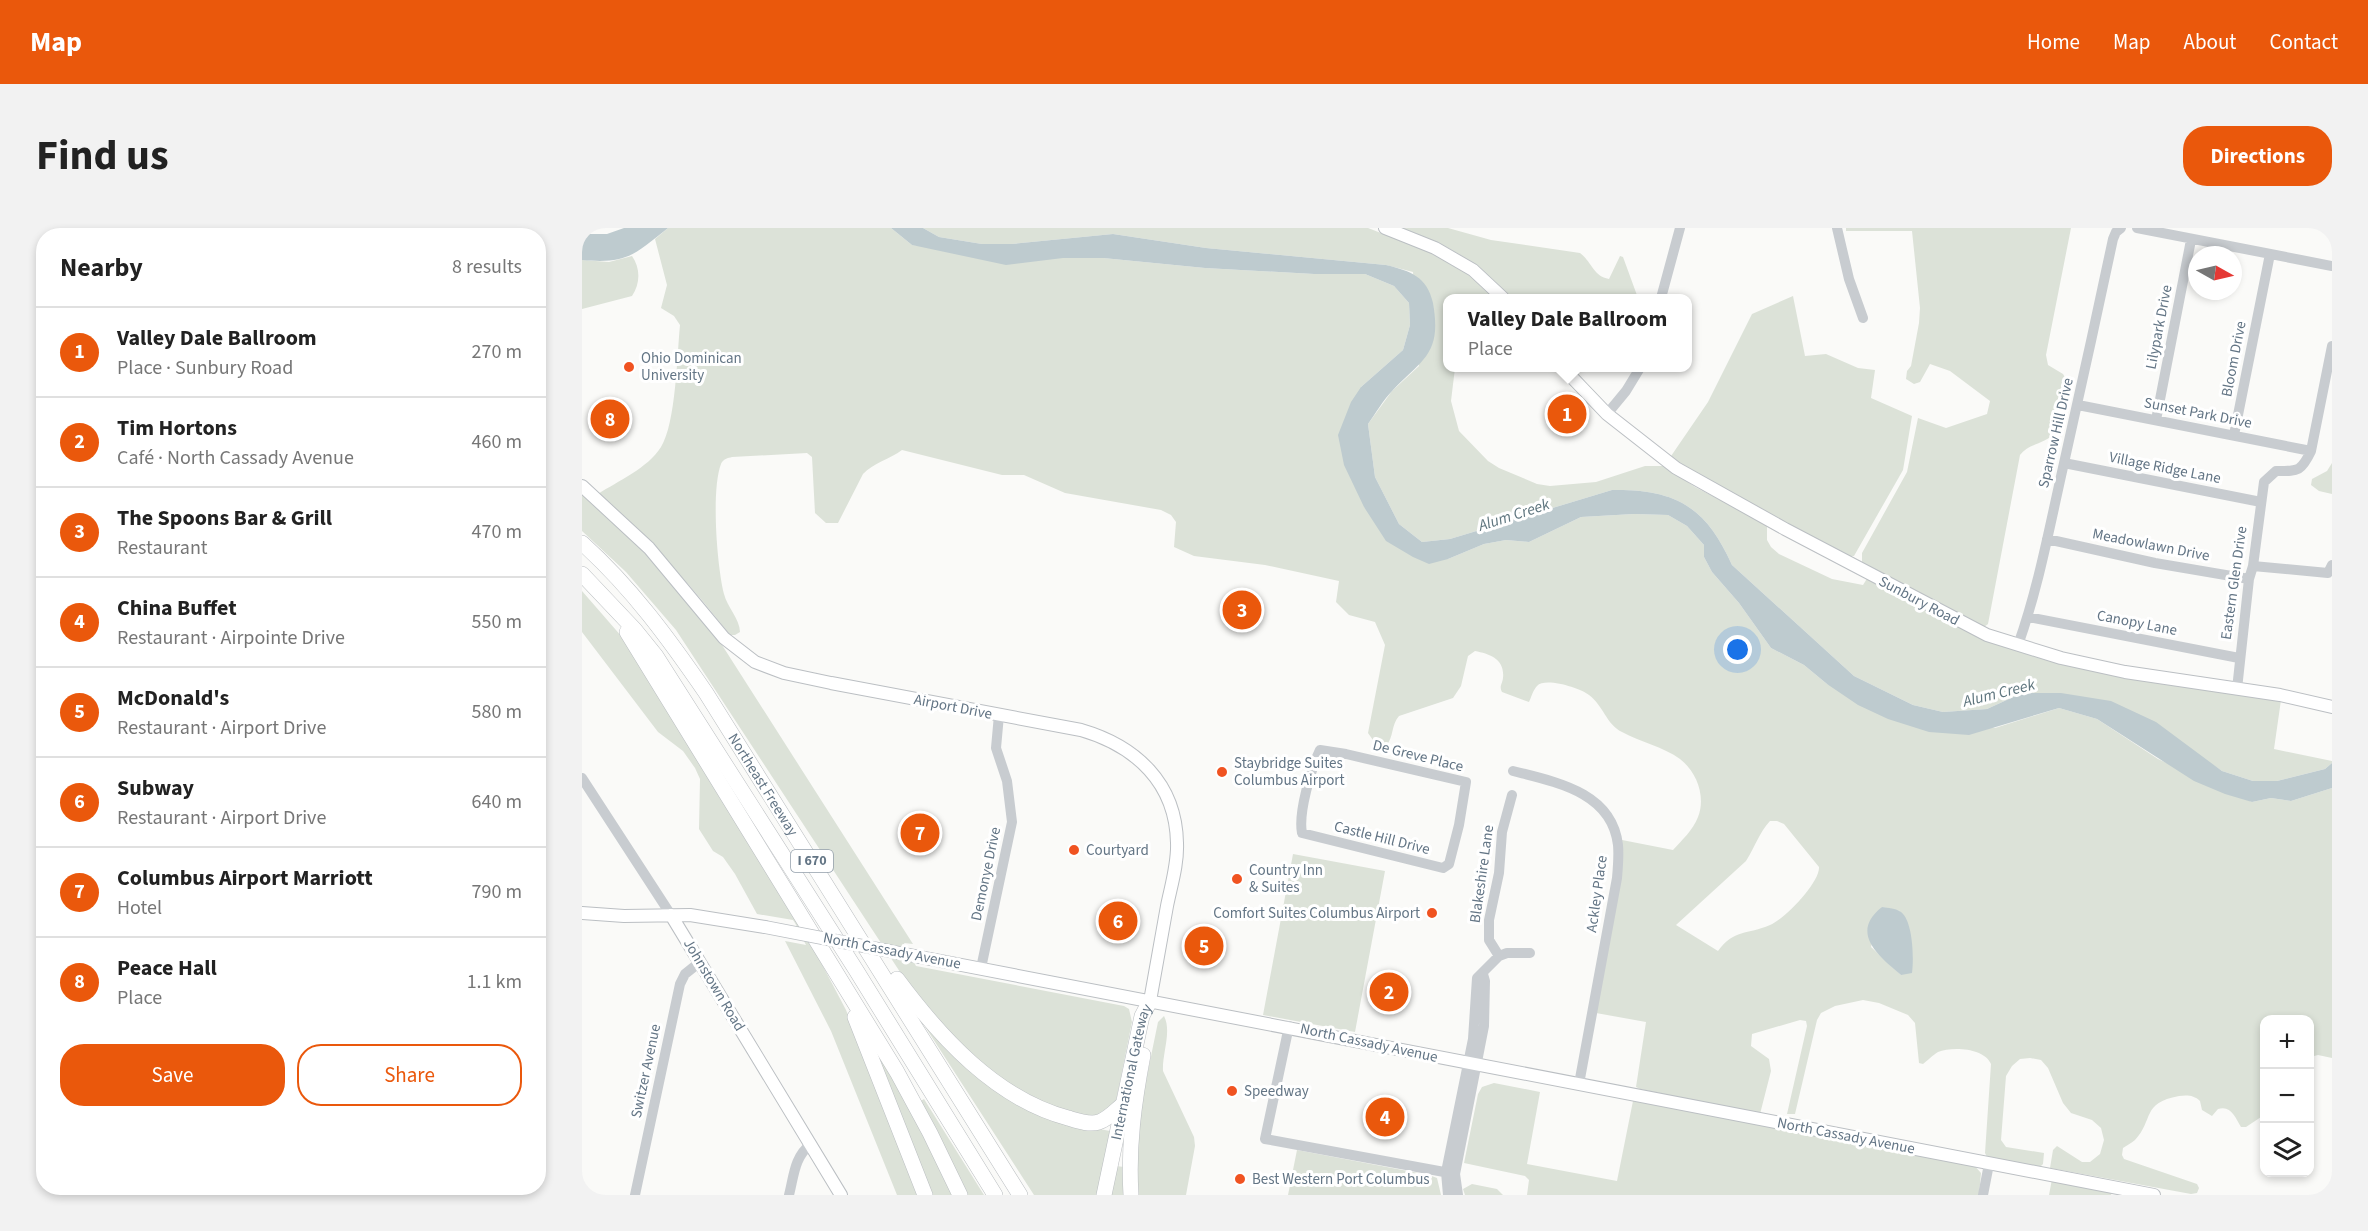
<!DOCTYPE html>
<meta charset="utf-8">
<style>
:root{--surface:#fff;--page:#f2f2f2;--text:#222;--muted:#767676;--line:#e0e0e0;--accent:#ea580c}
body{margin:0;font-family:"Source Sans 3",sans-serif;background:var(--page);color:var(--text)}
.controls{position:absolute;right:18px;bottom:18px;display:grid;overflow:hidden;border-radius:12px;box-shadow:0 3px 9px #0003}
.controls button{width:54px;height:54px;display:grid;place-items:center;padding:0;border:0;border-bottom:2px solid var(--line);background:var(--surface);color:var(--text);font:30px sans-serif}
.compass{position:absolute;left:1606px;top:18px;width:54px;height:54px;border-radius:50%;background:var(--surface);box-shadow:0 3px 9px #0003;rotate:98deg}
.you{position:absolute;left:1156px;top:422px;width:21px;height:21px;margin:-15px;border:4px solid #fff;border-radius:50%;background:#1a73e8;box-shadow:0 0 0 9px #1a73e833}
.badge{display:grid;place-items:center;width:39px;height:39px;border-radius:50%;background:var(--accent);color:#fff;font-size:20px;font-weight:700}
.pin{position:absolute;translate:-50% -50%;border:3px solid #fff;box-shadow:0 2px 6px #0006}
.popup{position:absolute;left:861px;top:66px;width:249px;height:78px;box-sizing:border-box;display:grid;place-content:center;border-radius:12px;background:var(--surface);filter:drop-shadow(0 2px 4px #0005);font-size:20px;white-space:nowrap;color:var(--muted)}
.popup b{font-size:22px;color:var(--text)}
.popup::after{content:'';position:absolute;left:50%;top:100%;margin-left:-12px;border:12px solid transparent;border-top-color:var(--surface)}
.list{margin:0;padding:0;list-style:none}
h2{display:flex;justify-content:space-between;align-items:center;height:78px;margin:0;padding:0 24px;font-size:26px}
h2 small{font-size:20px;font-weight:400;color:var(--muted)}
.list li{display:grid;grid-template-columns:39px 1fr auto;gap:18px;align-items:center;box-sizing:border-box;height:90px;padding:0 24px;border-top:2px solid var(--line)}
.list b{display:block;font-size:22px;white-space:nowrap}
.list p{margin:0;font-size:20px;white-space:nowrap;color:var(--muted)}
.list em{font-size:20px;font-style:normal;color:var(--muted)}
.actions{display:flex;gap:12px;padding:18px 24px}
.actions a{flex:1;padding:14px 0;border:2px solid var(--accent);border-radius:24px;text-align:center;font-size:21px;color:var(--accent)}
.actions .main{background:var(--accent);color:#fff}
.icon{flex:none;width:33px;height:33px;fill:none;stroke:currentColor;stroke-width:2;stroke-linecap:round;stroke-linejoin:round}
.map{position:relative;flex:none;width:1750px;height:967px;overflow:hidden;border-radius:24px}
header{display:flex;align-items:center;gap:36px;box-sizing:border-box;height:84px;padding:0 30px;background:var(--accent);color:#fff}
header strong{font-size:28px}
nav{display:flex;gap:33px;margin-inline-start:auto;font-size:21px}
.intro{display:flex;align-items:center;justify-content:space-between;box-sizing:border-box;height:144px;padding:0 36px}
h1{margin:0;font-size:42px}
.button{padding:15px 27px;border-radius:24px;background:var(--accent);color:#fff;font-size:21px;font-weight:700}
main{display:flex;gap:36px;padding:0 36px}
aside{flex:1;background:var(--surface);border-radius:24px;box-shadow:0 3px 9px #0003}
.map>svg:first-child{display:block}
</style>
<header>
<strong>Map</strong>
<nav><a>Home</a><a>Map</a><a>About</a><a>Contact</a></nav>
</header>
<div class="intro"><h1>Find us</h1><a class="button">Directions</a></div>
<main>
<aside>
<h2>Nearby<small>8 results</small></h2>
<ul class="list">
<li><span class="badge">1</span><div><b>Valley Dale Ballroom</b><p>Place · Sunbury Road</p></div><em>270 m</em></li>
<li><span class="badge">2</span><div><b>Tim Hortons</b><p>Café · North Cassady Avenue</p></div><em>460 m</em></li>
<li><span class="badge">3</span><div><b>The Spoons Bar &amp; Grill</b><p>Restaurant</p></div><em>470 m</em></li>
<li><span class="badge">4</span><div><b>China Buffet</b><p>Restaurant · Airpointe Drive</p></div><em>550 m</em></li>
<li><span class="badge">5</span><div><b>McDonald's</b><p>Restaurant · Airport Drive</p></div><em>580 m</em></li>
<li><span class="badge">6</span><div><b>Subway</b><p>Restaurant · Airport Drive</p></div><em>640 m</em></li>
<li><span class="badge">7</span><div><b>Columbus Airport Marriott</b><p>Hotel</p></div><em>790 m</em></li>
<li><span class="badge">8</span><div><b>Peace Hall</b><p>Place</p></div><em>1.1 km</em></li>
</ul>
<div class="actions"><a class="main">Save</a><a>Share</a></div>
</aside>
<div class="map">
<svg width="1750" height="967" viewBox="0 0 1750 967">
<rect width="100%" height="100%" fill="#fafaf8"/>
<path fill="#dce2d8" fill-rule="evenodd" d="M86,0h223l21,17 151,13h40l102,10 109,6h51l29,12 15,17 1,22 -7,25 -42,37 3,120 84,52 36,-15 22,-4 23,2 52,-25 53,-3 34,1 19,11 17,19v12l8,15 27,31 32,45 33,17 23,19 168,44 64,-20 38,11 61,40 94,43 19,-4 20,3 41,-13v270l-14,-3 -8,2v-37h-46v95l-18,12h-5c-6,-10 -10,-22 -23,-18l-6,7 -10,-6 -2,-9c-6,-6 -13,-6 -21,-5 -38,7 -25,24 -44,44 -3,3 -8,5 -12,8l-1,7 2,4 73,25 2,4 -2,5 -6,1 -141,-26 3,-18 4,-4 25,16h8l10,-8 4,-14 -3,-12 -9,-8 -21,-7 -8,-10 -15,-35 -7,-8 -11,-2 -10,1 -8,7 -6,10 -5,64 5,7 38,6 -1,11 -3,3 -53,-10 -2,-4 6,-89c-6,-16 -39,-18 -53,-12 -5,3 -11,9 -15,12l-4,-1 -4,-40 -7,-8 -29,-12 -16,-3 -28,6 -14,7 -4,7 -22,94h-8l20,-88 -1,-5 -6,-1 -48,14 -1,12 18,13 2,12 -11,43 -120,-25 -4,-2 10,-65 -50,-9 26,-173 51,10c9,-10 20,-20 25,-33 8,-20 -1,-45 -18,-58 -16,-12 -40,-17 -58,-27 -16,-8 -19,-27 -33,-37 -9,-7 -44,-18 -52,-9 -4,4 -6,12 -8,16l-27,-10c-3,-6 0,-7 1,-14 2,-19 -13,-24 -28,-27l-7,5 -7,30 -8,12 -54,18c-8,9 -5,21 -13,30l-11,-3 -7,-10 17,-88 -10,-23 -26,-7 -13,-13 3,-21 -74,-16 -71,-9 -20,-9 2,-25 -5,-7 -10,-5 -96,-17 -41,-18h-22l-100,-25c-12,9 -29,13 -39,24l-25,49h-12l-11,-10 -3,-56 -5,-4 -75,4c-4,1 -9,2 -11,7 -10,26 -4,102 3,130 3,13 16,25 16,38l-5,3h-5c-42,-54 -81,-96 -132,-141 20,-13 50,-26 63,-47 15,-24 16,-92 19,-122l-6,-9 -13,-8 6,-23 -12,-46zM1188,593h7l7,3 35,43c1,15 -34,52 -49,58 -23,10 -36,4 -52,26l-42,-26 70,-64c9,-14 13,-28 24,-40zM1300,679l18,4 1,64 -30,-28z
M341,0h445l72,28 28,17 28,25h-49v70h8l-4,33 8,30 29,30 11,7 38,16 13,2 46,-4 49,-16h19l31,21 72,37v16l4,7 8,7 53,25 31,6 5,-8 98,54 47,18 268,51 -7,49 58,12v2l-7,6 -48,12h-24l-31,-10 -34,-23 -166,-55 -35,16 -44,3 -30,-7 -59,-29 -122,-111c-26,-58 -56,-76 -120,-75l-162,49 -28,3 -23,-18 -24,-47 -7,-53 24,-33 27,-25 -6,-94 -27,-7 -180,-17 -93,-14 -101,10h-30l-43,-7z
M820,0h46l43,12 89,13c12,9 13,23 29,26l11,-23 3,1 15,41h-128c-35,-39 -59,-51 -108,-70z
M1264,0h225l-25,127 2,10 15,9 3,5 -10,52c-9,13 -27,12 -36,24l-32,169 -4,3 -122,-62v-12l45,-81 11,-54 28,10 41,-14 3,-13 -40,-30 -20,-7 -10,18 -6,2 -8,-5 1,-8 4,-5 8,-43 1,-15 -8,-77h-66z
M50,28c9,13 8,28 0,40l-50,13v-49l27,2z
M1211,68l12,60 21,-2 32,14 17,2 -4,28 41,18 -9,54 -49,86h-7l-136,-72 -42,-25 39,-57 44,-88z
M1750,235v31l-13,-3 -8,-6 1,-6 15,-8z
M0,263l76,73 31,36 33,45 191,299 -9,-1 12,23 208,40 5,3 3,13 -16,79 -13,13 -10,3 -25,-4 -37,-14 -67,-48 -64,-79 -224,-342 -50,-58 -44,-41z
M0,363l47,54 186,306 31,59 74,185h-23l-66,-164 -46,-90 21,4 -11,-22 -2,-3 -36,-6 -22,-40 -12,-17 -10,-6 -14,-22 1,-50 -5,-11 -12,-17 -25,-19 -76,-100z
M711,626l92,17 -30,161 -92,-17z
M582,788c8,15 -2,38 -1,55l31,66 1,9 -9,49h-48l-2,-13 5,-77 17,-83z
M342,797l132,96 54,10 -13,64h-63z
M287,804l86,163h-25z
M912,855l46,9 -13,72 90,17 16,-80 340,63 8,9 -2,22h-452l2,-15 -4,-4 -61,-13 14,-69 4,-7z
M342,871l60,96h-21l-44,-93z
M715,922l132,25 8,3 4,17h-153z
M534,938l8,1 1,28h-14z
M1470,951l60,13 -1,3h-62z
M890,956l25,5 6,6h-38l-2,-6z"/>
<path fill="#becbcf" d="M42,0h44c-34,27 -41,36 -86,32v-26h25z
M309,0h32l16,9 43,7h30l101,-10 93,14 180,17c24,6 41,11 47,38 9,51 -10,56 -40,87 -10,10 -17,23 -25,34l7,53 24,47 23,18 28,-3 162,-49c64,-1 94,17 120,75l122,111 59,29 30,7 44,-3 35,-16h39l50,8 45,21 66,49 31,10h24l48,-12 7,-6v25l-41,13 -20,-3 -19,4 -27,-8 -31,-13 -97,-62 -38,-11 -90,27 -40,-3 -41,-13 -30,-14 -31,-21 -23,-19 -33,-17 -32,-45 -27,-31 -8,-15v-12l-17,-19 -19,-11 -34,-1 -53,3 -52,25 -23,-2 -22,4 -36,15 -19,5 -16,-7 -27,-16 -22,-34 -20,-42 -6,-30 13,-33 10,-15 42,-37 7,-25 -1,-22 -15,-17 -29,-12h-51l-109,-6 -102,-10h-40l-57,7 -94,-20z
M1300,679c6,1 14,1 19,5 12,9 13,46 11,61l-11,2c-22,-19 -52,-42 -19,-68z"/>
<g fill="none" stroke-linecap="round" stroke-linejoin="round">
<defs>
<path id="major" d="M803,0l50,20 38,22 30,28
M981,140l44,46 69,54 109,61 202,106 74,23 64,14 155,23 52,12
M0,258l67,62 75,90 31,24 29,11 47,10 250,47c55,16 95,53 96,113 1,21 -6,43 -10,63 -6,32 -11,63 -17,95
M0,685l42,3 66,-1 75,12
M89,687l170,280
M338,729l1234,238"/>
<g id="highway">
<path id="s1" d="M0,315c49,44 87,96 124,150l314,502"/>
<path d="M0,346l53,56 21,26 200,314 139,225"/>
<path d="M45,404l270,440 33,61 30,62"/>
<path d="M315,751c43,58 99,120 171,139 10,3 21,7 31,4 9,-3 16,-11 22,-16"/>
<path d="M273,789l70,178"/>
<path id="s2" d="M522,967l38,-179 8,-15"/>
<path d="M549,967c-3,-48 3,-93 12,-140"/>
</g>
</defs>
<use href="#major" stroke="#bbbfc3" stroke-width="14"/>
<use href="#highway" stroke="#babec1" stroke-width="16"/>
<path stroke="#c8ccd0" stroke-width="10" d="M1255,0l12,51 14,39
M1555,0l195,38
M1079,70l19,-70
M1496,177l233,46
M1025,186l19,-23 14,-23
M1574,192l35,-180
M1652,207l36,-181
M1482,235l197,39
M1465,311l108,24 94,16
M1671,338l75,7 4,-8
M1446,389l211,41
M1436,417c21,-59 32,-121 46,-182 17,-75 33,-149 49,-224l3,-7 5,-4
M1655,461l12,-110 4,-13 11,-84 12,-11c22,0 25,1 35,-20l21,-105
M738,522l26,4 120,28 -7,43 -10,39 -6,4 -141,-35c-4,-20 9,-64 18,-83z
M931,543c43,11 99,21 105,74 1,11 0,22 -1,33l-38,206
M0,550l89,137
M917,728l-10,-16v-20l10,-47 3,-41 10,-37
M399,740l31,-146 -5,-41 -11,-33 3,-33
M707,798l-24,113 190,35
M53,967l45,-211 5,-10 15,-12
M207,967c5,-19 5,-38 22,-51
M866,967l-2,-23 27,-133 4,-61 22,-22 8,-3h23
M876,967l-3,-21 29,-148 1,-45 -2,-7
M1401,967l6,-31"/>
<use href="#major" stroke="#fff" stroke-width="12"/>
<use href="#highway" stroke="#fff" stroke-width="15"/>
<defs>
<path id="major-bridge" d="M183,699l155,30"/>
</defs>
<use href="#major-bridge" stroke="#bbbfc3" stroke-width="14" stroke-linecap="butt"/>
<use href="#major-bridge" stroke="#fff" stroke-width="12"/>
</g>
<g fill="#f05321" stroke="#fff" stroke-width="2">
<circle cx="47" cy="139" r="6"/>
<circle cx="640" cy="544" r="6"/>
<circle cx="492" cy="622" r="6"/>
<circle cx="655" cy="651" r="6"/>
<circle cx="850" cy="685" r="6"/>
<circle cx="650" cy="863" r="6"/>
<circle cx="658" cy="951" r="6"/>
</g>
<g text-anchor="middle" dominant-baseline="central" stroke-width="6" stroke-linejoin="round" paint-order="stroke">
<rect fill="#fff" stroke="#929eaa" stroke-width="1.5" x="209" y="622" width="42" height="22" rx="4.5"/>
<g font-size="14" font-weight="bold" fill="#637585">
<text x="230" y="633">I 670</text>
</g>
<g font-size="15" fill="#637585" stroke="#fff">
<text transform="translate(1577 99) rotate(-79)">Lilypark Drive</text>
<text transform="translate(1652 131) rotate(-79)">Bloom Drive</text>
<text transform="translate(1616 185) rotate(11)">Sunset Park Drive</text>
<text transform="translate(1474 205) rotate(-77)">Sparrow Hill Drive</text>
<text transform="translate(1583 240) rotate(11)">Village Ridge Lane</text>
<text transform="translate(1569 317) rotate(11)">Meadowlawn Drive</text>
<text transform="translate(1652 355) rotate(-82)">Eastern Glen Drive</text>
<text transform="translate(1337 373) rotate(28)">Sunbury Road</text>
<text transform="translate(1555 395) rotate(11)">Canopy Lane</text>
<text transform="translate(371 479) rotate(11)">Airport Drive</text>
<text transform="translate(836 528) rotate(14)">De Greve Place</text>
<text stroke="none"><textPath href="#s1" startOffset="303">Northeast Freeway</textPath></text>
<text transform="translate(800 610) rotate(14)">Castle Hill Drive</text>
<text transform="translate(404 646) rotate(-78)">Demonye Drive</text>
<text transform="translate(900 646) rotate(-82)">Blakeshire Lane</text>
<text transform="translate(1015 666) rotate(-82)">Ackley Place</text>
<text transform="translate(310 723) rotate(11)">North Cassady Avenue</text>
<text transform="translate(132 757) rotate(59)">Johnstown Road</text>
<text transform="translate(787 815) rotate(12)">North Cassady Avenue</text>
<text transform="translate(64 843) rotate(-78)">Switzer Avenue</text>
<text stroke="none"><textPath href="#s2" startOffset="126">International Gateway</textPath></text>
<text transform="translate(1264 908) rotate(11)">North Cassady Avenue</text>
</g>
<g font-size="15" fill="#637585" stroke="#fff" text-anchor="start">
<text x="59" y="130">Ohio Dominican<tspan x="59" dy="17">University</tspan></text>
<text x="652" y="535">Staybridge Suites<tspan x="652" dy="17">Columbus Airport</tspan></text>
<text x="504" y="622">Courtyard</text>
<text x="667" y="642">Country Inn<tspan x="667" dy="17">&amp; Suites</tspan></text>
<text x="838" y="685" text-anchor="end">Comfort Suites Columbus Airport</text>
<text x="662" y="863">Speedway</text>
<text x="670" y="951">Best Western Port Columbus</text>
</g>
<g font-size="16" font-style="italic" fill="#5e757e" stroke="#fff">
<text transform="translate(932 287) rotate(-18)">Alum Creek</text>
<text transform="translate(1417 465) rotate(-14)">Alum Creek</text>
</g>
</g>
</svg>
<div class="controls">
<button>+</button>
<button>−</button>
<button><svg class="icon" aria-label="layers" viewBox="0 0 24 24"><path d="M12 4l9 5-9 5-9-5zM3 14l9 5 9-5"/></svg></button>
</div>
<svg class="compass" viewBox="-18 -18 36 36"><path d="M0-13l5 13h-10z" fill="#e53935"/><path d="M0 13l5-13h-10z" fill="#767676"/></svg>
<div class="you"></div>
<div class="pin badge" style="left:985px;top:186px">1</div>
<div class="popup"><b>Valley Dale Ballroom</b>Place</div>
<div class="pin badge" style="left:807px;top:764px">2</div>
<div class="pin badge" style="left:660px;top:382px">3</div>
<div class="pin badge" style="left:803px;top:889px">4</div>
<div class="pin badge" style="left:622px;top:718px">5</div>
<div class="pin badge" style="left:536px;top:693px">6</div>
<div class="pin badge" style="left:338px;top:605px">7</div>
<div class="pin badge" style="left:28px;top:191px">8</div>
</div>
</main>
